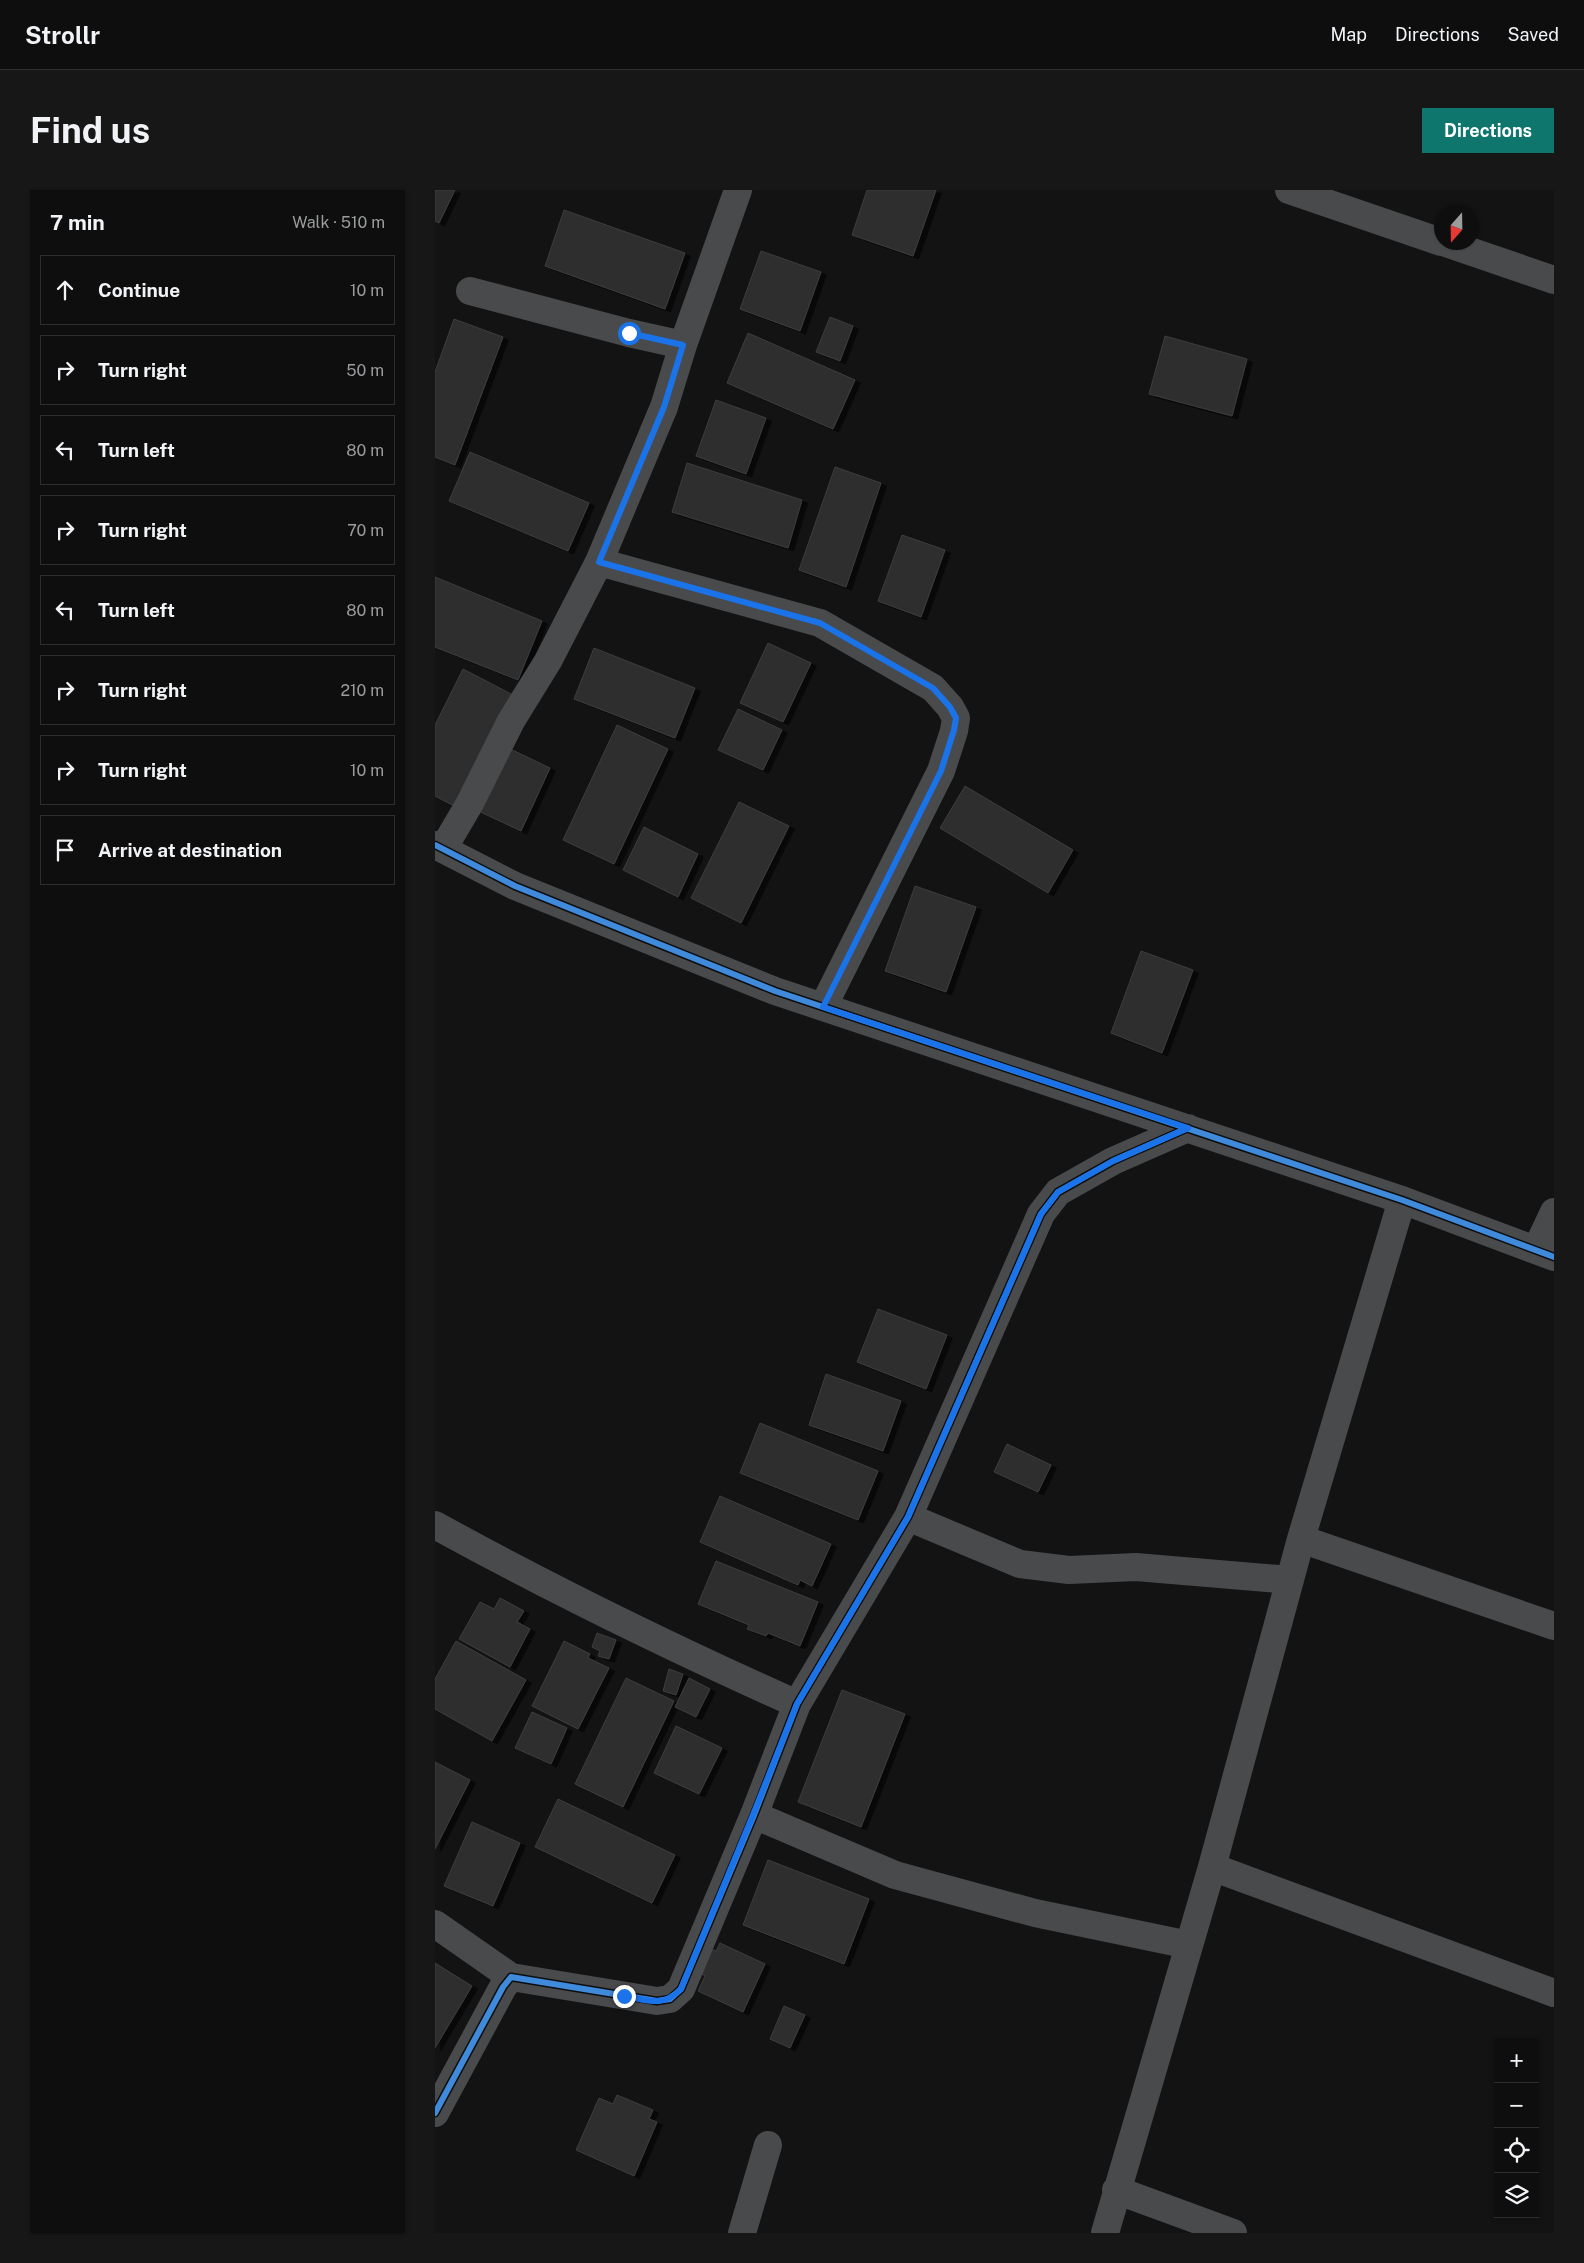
<!DOCTYPE html>
<meta charset="utf-8">
<style>
:root{--surface:#0e0e0e;--page:#171717;--text:#f1f3f6;--muted:#9b9c9e;--line:#2e2e2e;--accent:#0f766e}
body{margin:0;font-family:"Public Sans",sans-serif;background:var(--page);color:var(--text)}
.controls{position:absolute;right:15px;bottom:15px;display:grid;overflow:hidden;border-radius:0px;box-shadow:0 1px 4px #0004}
.controls button{width:45px;height:45px;display:grid;place-items:center;padding:0;border:0;border-bottom:1px solid var(--line);background:var(--surface);color:var(--text);font:25px sans-serif}
.compass{position:absolute;left:999px;top:15px;width:45px;height:45px;border-radius:50%;background:var(--surface);box-shadow:0 1px 4px #0004;rotate:200deg}
.stop{position:absolute;width:15px;height:15px;margin:-11px;border:4px solid #1a73e8;border-radius:50%;background:#fff}
.stop.end{background:#1a73e8;border-color:#fff;box-shadow:0 1px 5px #0008}
.list{margin:0;padding:0;list-style:none}
h2{display:flex;justify-content:space-between;align-items:center;height:65px;margin:0;padding:0 20px;font-size:21px}
h2 small{font-size:16px;font-weight:400;color:var(--muted)}
.list li{display:grid;grid-template-columns:32px 1fr auto;gap:15px;align-items:center;box-sizing:border-box;height:70px;margin:0 10px 10px;padding:0 10px;border:1px solid var(--line);border-radius:0px}
.list b{display:block;font-size:19px;white-space:nowrap}
.list em{font-size:16px;font-style:normal;color:var(--muted)}
.icon{flex:none;width:28px;height:28px;fill:none;stroke:currentColor;stroke-width:2;stroke-linecap:round;stroke-linejoin:round}
.map{position:relative;flex:none;width:1119px;height:2043px;overflow:hidden;border-radius:0px}
header{display:flex;align-items:center;gap:30px;box-sizing:border-box;height:70px;padding:0 25px;background:var(--surface);border-bottom:1px solid var(--line)}
header strong{font-size:24px}
nav{display:flex;gap:28px;margin-inline-start:auto;font-size:18px}
.intro{display:flex;align-items:center;justify-content:space-between;box-sizing:border-box;height:120px;padding:0 30px}
h1{margin:0;font-size:35px}
.button{padding:12px 22px;border-radius:0px;background:var(--accent);color:#fff;font-size:18px;font-weight:700}
main{display:flex;gap:30px;padding:0 30px}
aside{flex:1;background:var(--surface);border-radius:0px;box-shadow:0 1px 4px #0004}
.map>svg:first-child{display:block}
</style>
<header>
<strong>Strollr</strong>
<nav><a>Map</a><a>Directions</a><a>Saved</a></nav>
</header>
<div class="intro"><h1>Find us</h1><a class="button">Directions</a></div>
<main>
<aside>
<h2>7 min<small>Walk · 510 m</small></h2>
<ul class="list">
<li><svg class="icon" aria-label="ahead" viewBox="0 0 24 24"><path d="M12 20V5M6 11l6-6 6 6"/></svg><div><b>Continue</b></div><em>10 m</em></li>
<li><svg class="icon" aria-label="right" viewBox="0 0 24 24"><path d="M7 20v-9h11M14 6l5 5-5 5"/></svg><div><b>Turn right</b></div><em>50 m</em></li>
<li><svg class="icon" aria-label="left" viewBox="0 0 24 24"><path d="M17 20v-9H6M10 6l-5 5 5 5"/></svg><div><b>Turn left</b></div><em>80 m</em></li>
<li><svg class="icon" aria-label="right" viewBox="0 0 24 24"><path d="M7 20v-9h11M14 6l5 5-5 5"/></svg><div><b>Turn right</b></div><em>70 m</em></li>
<li><svg class="icon" aria-label="left" viewBox="0 0 24 24"><path d="M17 20v-9H6M10 6l-5 5 5 5"/></svg><div><b>Turn left</b></div><em>80 m</em></li>
<li><svg class="icon" aria-label="right" viewBox="0 0 24 24"><path d="M7 20v-9h11M14 6l5 5-5 5"/></svg><div><b>Turn right</b></div><em>210 m</em></li>
<li><svg class="icon" aria-label="right" viewBox="0 0 24 24"><path d="M7 20v-9h11M14 6l5 5-5 5"/></svg><div><b>Turn right</b></div><em>10 m</em></li>
<li><svg class="icon" aria-label="arrive" viewBox="0 0 24 24"><path d="M6 21V4h12l-3 4 3 4H6"/></svg><div><b>Arrive at destination</b></div></li>
</ul>
</aside>
<div class="map">
<svg width="1119" height="2043" viewBox="0 0 1119 2043">
<defs>
<filter id="shadow"><feDropShadow dx="5.5" dy="3" stdDeviation="0" flood-color="#0009"/></filter>
</defs>
<rect width="100%" height="100%" fill="#131313"/>
<path fill="#2d2e2e" stroke="#3c3e3f" filter="url(#shadow)" d="M0,0h20l-16,33 -4,-2z
M432,0h69l-23,66 -61,-21z
M129,20l121,43 -20,56 -120,-43z
M326,61l60,21 -21,59 -60,-22z
M395,127l23,9 -13,35 -24,-9z
M19,129l49,18 -48,128 -20,-8v-85z
M313,143l107,47 -22,49 -106,-46z
M730,146l82,23 -15,57 -83,-22z
M281,210l50,18 -20,56 -50,-18z
M35,262l119,51 -21,48 -119,-50z
M252,273l115,37 -14,48 -116,-36z
M400,277l46,16 -35,104 -47,-17z
M467,345l43,15 -24,67 -43,-16z
M0,387l107,44 -24,59 -83,-33z
M333,453l43,20 -28,59 -43,-19z
M159,458l101,40 -20,50 -101,-39z
M28,479l52,27 -57,112 -23,-12v-71z
M303,519l44,21 -19,40 -45,-20z
M182,535l51,24 -54,115 -51,-24z
M69,556l46,22 -29,63 -47,-22z
M530,596l108,64 -25,43 -108,-65z
M304,612l50,24 -48,97 -50,-25z
M209,637l54,27 -20,43 -55,-27z
M480,696l61,21 -30,85 -61,-21z
M706,761l52,19 -31,83 -51,-20z
M443,1119l69,26 -21,54 -69,-27z
M391,1184l75,27 -18,50 -74,-26z
M325,1233l118,48 -20,49 -118,-47z
M572,1254l44,21 -13,27 -44,-20z
M285,1306l111,48 -19,42 -12,-6 -2,5 -98,-43z
M281,1371l102,41 -18,44 -32,-13 -2,3 -19,-7 2,-4 -51,-21z
M65,1408l24,13 -7,11 13,7 -20,38 -51,-28 21,-37 14,7z
M162,1443l19,7 -7,19 -11,-3 2,-5 -8,-4z
M21,1451l70,39 -34,61 -57,-32v-30z
M129,1451l26,13 -2,4 21,10 -31,61 -46,-23z
M234,1479l14,5 -7,21 -13,-4z
M191,1488l48,23 -51,106 -48,-23z
M254,1488l21,11 -14,28 -21,-10z
M407,1500l63,24 -44,113 -63,-25z
M97,1522l35,16 -16,36 -36,-16z
M241,1536l46,22 -23,46 -45,-21z
M0,1572l35,18 -35,69z
M123,1609l117,56 -23,48 -117,-56z
M37,1632l48,21 -27,63 -49,-20z
M333,1670l101,39 -25,65 -101,-39z
M285,1753l45,21 -22,48 -45,-21 7,-15 -5,-3 11,-24 5,2z
M0,1773l37,23 -37,62z
M349,1816l21,9 -15,33 -20,-9z
M182,1905l36,15 -4,9 8,3 -23,54 -58,-26 23,-52 14,6z"/>
<g fill="none" stroke-linecap="round" stroke-linejoin="round">
<path stroke="#484a4c" stroke-width="28" d="M854,0l152,52
M1008,52l111,38
M35,101l159,42 54,12
M164,372l221,61 113,65 17,19 6,11 -2,13 -13,40 -118,236
M0,655l80,41 260,105 627,209 152,57
M8,659l27,-46 41,-82 37,-60 51,-99 65,-155 19,-62 55,-155
M1101,1060l18,-38
M473,1327l112,47 49,6 67,-3 154,13
M0,1335c118,65 239,124 362,179
M866,1349l253,87
M319,1625l141,60 140,38 154,32
M777,1677l342,126
M0,1734l76,53
M0,1923l68,-126 8,-10 146,24 13,-2 11,-10 73,-174 43,-111 111,-187 133,-303 17,-22 55,-31 75,-33
M681,2000l117,43
M307,2043l26,-88
M670,2043l107,-366 89,-328 101,-339"/>
<defs>
<path id="cycleway" d="M0,655l80,41 260,105 627,209 152,57
M0,1923l68,-126 8,-10 146,24 13,-2 11,-10 73,-174 43,-111 111,-187 133,-303 17,-22 55,-31 75,-33"/>
</defs>
<use href="#cycleway" stroke="#0e0e0f" stroke-width="9"/>
<use href="#cycleway" stroke="#408adc" stroke-width="6"/>
</g>
<g fill="none" stroke-linecap="round" stroke-linejoin="round">
<path stroke="#1a73e8" stroke-width="6" d="M189,1806c25,4 38,12 57,-7l72,-174 44,-111 111,-187 133,-303 17,-22 55,-31 75,-33 -365,-121 118,-236 13,-41 2,-12 -6,-11 -17,-19 -113,-65 -221,-61 65,-155 19,-62 -54,-12"/>
</g>
</svg>
<div class="controls">
<button>+</button>
<button>−</button>
<button><svg class="icon" aria-label="locate" viewBox="0 0 24 24"><circle cx="12" cy="12" r="6"/><path d="M12 2v4M12 18v4M2 12h4M18 12h4"/></svg></button>
<button><svg class="icon" aria-label="layers" viewBox="0 0 24 24"><path d="M12 4l9 5-9 5-9-5zM3 14l9 5 9-5"/></svg></button>
</div>
<svg class="compass" viewBox="-18 -18 36 36"><path d="M0-13l5 13h-10z" fill="#e53935"/><path d="M0 13l5-13h-10z" fill="#9b9c9e"/></svg>
<div class="stop" style="left:194px;top:143px"></div>
<div class="stop end" style="left:189px;top:1806px"></div>
</div>
</main>
